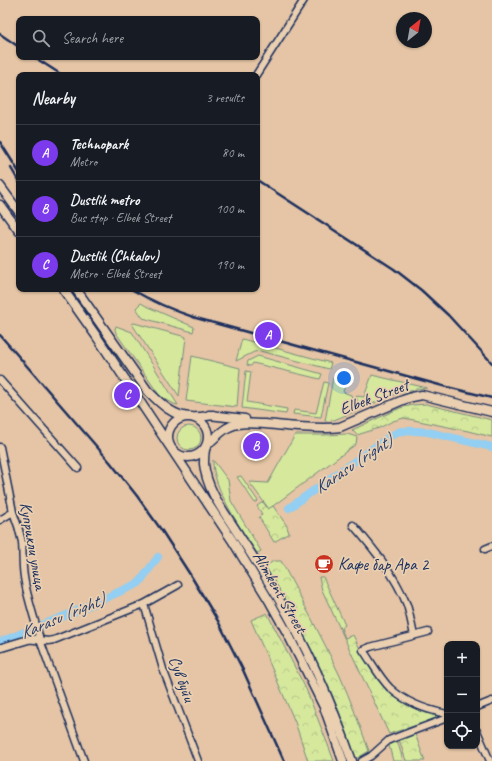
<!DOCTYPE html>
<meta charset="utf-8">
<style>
:root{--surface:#171b24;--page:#20242c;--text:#f1f3f6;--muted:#9ea1a6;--line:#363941;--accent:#7c3aed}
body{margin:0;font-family:Caveat,sans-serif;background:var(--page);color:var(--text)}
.controls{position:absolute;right:12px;bottom:12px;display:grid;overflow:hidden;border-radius:8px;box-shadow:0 1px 3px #0004}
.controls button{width:36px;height:36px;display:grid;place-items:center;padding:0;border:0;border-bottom:1px solid var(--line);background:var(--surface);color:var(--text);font:20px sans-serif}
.compass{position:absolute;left:396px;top:12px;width:36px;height:36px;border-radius:50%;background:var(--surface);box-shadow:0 1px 3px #0004;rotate:31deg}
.you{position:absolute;left:344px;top:378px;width:14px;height:14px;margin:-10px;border:3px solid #fff;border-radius:50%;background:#1a73e8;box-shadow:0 0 0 6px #1a73e833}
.badge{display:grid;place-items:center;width:26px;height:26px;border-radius:50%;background:var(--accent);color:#fff;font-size:13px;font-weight:700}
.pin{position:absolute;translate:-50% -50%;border:2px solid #fff;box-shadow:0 1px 4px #0006}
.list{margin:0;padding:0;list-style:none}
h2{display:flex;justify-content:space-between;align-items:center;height:52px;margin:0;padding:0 16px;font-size:17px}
h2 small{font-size:13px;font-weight:400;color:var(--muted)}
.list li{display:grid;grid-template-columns:26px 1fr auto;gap:12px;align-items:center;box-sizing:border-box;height:56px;padding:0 16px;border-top:1px solid var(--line)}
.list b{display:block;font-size:15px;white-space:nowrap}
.list p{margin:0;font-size:13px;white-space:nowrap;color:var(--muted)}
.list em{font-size:13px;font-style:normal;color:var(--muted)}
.icon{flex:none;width:22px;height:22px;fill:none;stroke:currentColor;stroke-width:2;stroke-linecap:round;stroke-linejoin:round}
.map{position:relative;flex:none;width:492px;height:761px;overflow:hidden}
.search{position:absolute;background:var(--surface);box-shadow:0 1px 3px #0004;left:16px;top:16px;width:244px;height:44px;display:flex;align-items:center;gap:10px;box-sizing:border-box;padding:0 14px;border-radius:8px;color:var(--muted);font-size:15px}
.panel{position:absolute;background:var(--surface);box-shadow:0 1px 3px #0004;left:16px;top:72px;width:244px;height:220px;border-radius:8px}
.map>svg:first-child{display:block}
</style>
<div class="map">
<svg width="492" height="761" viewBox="0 0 492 761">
<defs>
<pattern id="forest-crowns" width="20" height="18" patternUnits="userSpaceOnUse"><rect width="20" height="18" fill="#d5e89c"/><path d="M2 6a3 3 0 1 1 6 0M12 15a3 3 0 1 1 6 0" fill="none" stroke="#b6c789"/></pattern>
</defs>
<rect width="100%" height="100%" fill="#e5c5a5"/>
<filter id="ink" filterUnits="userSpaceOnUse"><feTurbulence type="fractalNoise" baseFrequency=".025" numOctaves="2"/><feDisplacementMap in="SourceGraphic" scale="8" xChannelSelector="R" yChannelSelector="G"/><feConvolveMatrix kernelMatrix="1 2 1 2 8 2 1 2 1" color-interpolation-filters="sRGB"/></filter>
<g filter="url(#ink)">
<path fill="#d5e89c" stroke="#788c7d" d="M141,303l7,4 46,20 -1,5 -50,-14 -7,-10z
M134,323l52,14 -7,59 -47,-72z
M116,326l16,6 46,73 -4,-1 -14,-8 -44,-63 -1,-4z
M242,339l89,24 -2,6 -69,-18 -6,1 -18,9z
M192,356l48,12 -3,39 -51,-6z
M258,356l64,18 -2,5 -67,-16 -2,3 -4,-1 1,-4z
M246,371l5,1 -4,30 40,7 -1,5 -44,-6z
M372,375l55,13c-26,1 -43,11 -67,21l-4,-13 8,1z
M333,378l13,3 -3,11 8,3 5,16 -22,9 -9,1z
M324,382l4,1 -7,34 -28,-3 1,-4 22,3z
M177 438a12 12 0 1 1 24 0a12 12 0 1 1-24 0Z
M347,434l10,3 -1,7 -87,65 -20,-27 19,1 27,-48h29z
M213,460l15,20 3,21 30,50 -4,2c-15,-23 -45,-65 -44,-93z
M241,476l17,25 -3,2 -18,-26z
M397,739l6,22h-10l-4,-16z"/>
<path fill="url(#forest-crowns)" stroke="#788c7d" d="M426,404l66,16v17l-24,-6 -64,-13 -11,3 -14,7 -22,7 -5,-5 48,-22 13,-3z
M263,502l5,7 5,-3 14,20v1l2,6 -15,9 -15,-25 3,-3 -5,-8z
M274,561h7c20,38 41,76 59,115 11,25 20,50 29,75l-13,8c-21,-67 -53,-130 -90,-190l1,-4z
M319,577h4l22,48 -4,3 4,10 8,-3c5,11 11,21 18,32 19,29 36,43 70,50l-52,17 -67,-144z
M267,613l39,76 22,56 6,16h-26l-13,-39 -44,-102z
M415,734l10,27h-19l-7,-22z"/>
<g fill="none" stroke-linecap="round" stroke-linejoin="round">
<path stroke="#93cef3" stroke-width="8" d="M289,508l101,-72 11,-5h16l11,1 64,15
M0,642l67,-27 72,-32 19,-26"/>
<defs>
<path id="minor" d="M256,75l48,-75
M0,380l78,88
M0,447l13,65c4,10 7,20 9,30 1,11 0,23 2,35 3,21 11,42 16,63l44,121
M0,520l13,-8
M353,525c21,24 42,50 54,80 3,10 5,21 7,31
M485,549l7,-3
M144,604l19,65 35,92
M428,632l-58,15 -7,3c9,13 17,28 27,38 16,15 37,22 57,26
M40,640l8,1 6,-1 90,-36 34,-19
M477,707l15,-6
M477,731l13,30
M362,761l9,-5 18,-16 58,-22"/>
<path id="tertiary" d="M0,648l30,-9 10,1"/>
<path id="secondary" d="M0,186l19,26
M0,205l19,26
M63,289l34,48 135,203 38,62 19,34 35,71 19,54
M76,289l71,101c12,12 26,27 44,27 8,1 15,-1 22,-2
M209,415l36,4
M168 437a20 20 0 1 1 40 0a20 20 0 1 1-40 0Z
M352,761c-20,-57 -44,-113 -75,-165 -12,-20 -24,-40 -37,-59 -14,-23 -33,-45 -36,-73 0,-4 0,-13 2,-17 3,-5 18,-18 23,-20 10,-6 24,-3 36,-3 23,2 52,6 75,3l63,-27 9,-3 10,-2 70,17"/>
</defs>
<use href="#minor" stroke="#1b2f5e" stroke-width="9"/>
<use href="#tertiary" stroke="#1b2f5e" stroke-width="10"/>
<use href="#secondary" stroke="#1b2f5e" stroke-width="11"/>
<use href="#minor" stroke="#eacfb1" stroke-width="6"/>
<use href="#tertiary" stroke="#eacfb1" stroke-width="7"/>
<use href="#secondary" stroke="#eacfb1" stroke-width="8"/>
<path stroke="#1b2f5e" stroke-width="2.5" d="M0,34l19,13
M34,57l28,18
M0,142l19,30
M11,168l8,14
M257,180l137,89 27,21 27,25 44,48
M131,289c22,13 41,21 65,29l247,68 49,12
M0,335l110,127 27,34 25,35 29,45 27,45 25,49 41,91"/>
</g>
</g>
<defs>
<symbol id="cafe-disc" viewBox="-11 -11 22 22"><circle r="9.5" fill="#c8321e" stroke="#eacfb1"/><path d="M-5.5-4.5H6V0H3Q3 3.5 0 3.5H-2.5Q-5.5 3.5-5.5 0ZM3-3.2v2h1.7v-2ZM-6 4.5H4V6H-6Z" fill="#fff"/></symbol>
</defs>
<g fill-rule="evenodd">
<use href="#cafe-disc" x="313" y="553" width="22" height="22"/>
</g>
<g text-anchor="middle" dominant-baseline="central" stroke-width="3.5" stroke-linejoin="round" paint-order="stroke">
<g font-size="17" fill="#1b2f5e" stroke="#eacfb1">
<text transform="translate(374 397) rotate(-21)">Elbek Street</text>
<text transform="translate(33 546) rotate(80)">Куприкли улица</text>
<text transform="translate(280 592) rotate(60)">Alimkent Street</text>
<text transform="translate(182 679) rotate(70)">Сув буйи</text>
</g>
<g font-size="17" fill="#1b2f5e" stroke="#eacfb1" text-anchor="start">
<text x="338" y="564">Кафе бар Ара 2</text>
</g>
<g font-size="18" font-style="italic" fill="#273f6d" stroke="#eacfb1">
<text transform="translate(353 464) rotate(-34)">Karasu (right)</text>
<text transform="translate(62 616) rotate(-23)">Karasu (right)</text>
</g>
</g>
</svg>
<div class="controls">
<button>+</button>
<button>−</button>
<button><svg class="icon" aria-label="locate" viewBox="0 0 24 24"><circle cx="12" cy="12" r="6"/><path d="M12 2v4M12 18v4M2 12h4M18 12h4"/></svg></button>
</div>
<svg class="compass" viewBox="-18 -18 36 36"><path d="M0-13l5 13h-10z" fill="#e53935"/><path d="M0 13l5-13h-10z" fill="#9ea1a6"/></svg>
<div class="you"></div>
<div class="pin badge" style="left:268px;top:335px">A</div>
<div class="pin badge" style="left:256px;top:446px">B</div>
<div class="pin badge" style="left:127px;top:395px">C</div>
<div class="search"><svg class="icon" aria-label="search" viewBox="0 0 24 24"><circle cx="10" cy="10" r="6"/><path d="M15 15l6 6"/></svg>Search here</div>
<section class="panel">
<h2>Nearby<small>3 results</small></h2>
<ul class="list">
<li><span class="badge">A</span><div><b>Technopark</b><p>Metro</p></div><em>80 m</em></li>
<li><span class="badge">B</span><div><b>Dustlik metro</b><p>Bus stop · Elbek Street</p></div><em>100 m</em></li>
<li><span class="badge">C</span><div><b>Dustlik (Chkalov)</b><p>Metro · Elbek Street</p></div><em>190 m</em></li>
</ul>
</section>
</div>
